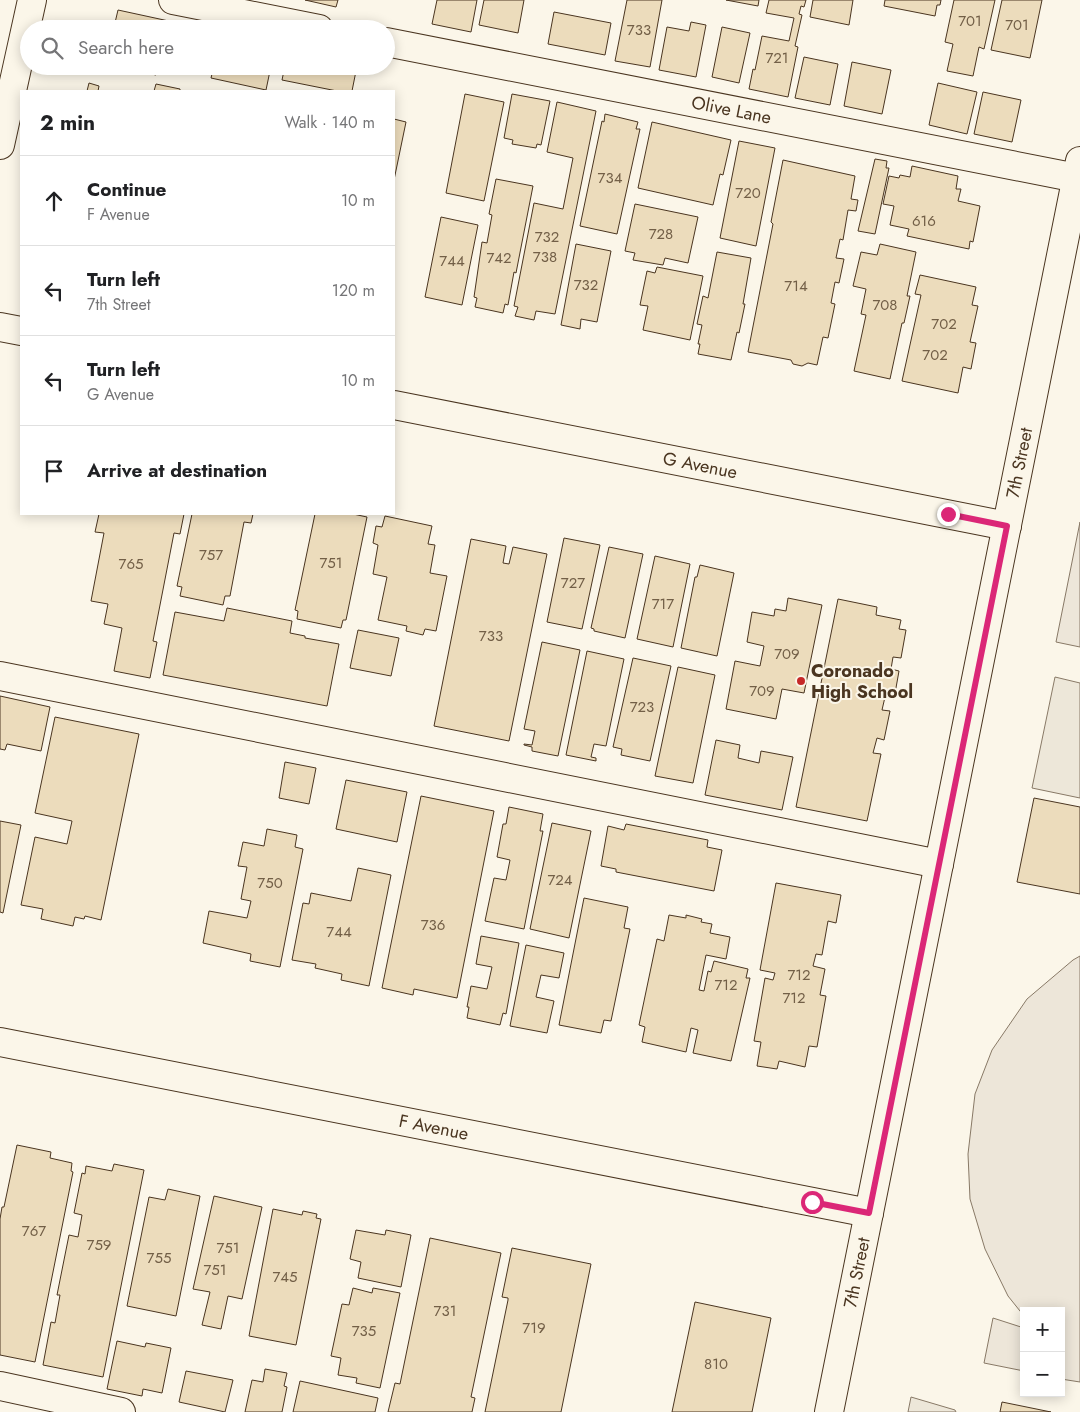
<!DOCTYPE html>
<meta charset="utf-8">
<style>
:root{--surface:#fff;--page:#f6f6f6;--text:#202124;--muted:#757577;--line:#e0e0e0}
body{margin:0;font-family:Jost,sans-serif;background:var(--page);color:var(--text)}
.controls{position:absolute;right:15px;bottom:15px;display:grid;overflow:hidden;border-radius:0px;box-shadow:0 2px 12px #0003}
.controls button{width:45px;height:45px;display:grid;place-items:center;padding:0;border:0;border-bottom:1px solid var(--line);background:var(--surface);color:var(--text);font:25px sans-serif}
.stop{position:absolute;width:15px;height:15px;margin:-11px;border:4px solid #db2777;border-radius:50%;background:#fff}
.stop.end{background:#db2777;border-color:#fff;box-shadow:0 1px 5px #0008}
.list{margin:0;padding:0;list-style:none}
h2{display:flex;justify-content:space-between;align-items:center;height:65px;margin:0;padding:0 20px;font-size:21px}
h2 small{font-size:16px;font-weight:400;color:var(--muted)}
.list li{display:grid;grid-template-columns:32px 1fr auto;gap:15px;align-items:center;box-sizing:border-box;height:90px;padding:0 20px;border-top:1px solid var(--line)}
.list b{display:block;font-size:19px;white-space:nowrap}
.list p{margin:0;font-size:16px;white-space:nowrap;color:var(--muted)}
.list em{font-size:16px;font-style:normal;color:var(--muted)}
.icon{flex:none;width:28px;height:28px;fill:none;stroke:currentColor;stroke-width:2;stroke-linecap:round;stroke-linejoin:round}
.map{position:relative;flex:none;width:1080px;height:1412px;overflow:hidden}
.search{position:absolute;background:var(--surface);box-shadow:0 2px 12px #0003;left:20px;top:20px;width:375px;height:55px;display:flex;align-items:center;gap:12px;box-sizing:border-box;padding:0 18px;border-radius:28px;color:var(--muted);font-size:19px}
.panel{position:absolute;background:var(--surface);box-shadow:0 2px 12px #0003;left:20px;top:90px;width:375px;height:425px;border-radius:0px}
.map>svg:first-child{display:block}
</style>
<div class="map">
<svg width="1080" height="1412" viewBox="0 0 1080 1412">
<rect width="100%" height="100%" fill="#fbf6e9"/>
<path fill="#ede6d9" stroke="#887966" d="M1080,522v125l-24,-5z
M1080,956v426l-19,-3v-68h-37v5l-16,-20 -23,-47 -15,-50 -2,-45 7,-60 17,-44 35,-51 46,-39z
M993,1318l31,10v43l-40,-8z"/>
<path fill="#ede7d9" stroke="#887966" d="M1055,677l25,6v115l-48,-10z
M911,1397l44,13 1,2h-48z"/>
<path fill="#ecdcbc" stroke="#4a3520" d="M305,0h33l-2,7z
M437,0h40l-6,32 -39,-8z
M484,0h40l-6,33 -39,-8z
M627,0h35l-12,67 -35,-6z
M726,0h33l-1,6z
M769,0h37l-2,7 -3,-1 -2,8 3,1 -7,31 3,1 -10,50 -39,-8 4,-20 2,1 7,-34 27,5 5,-23 -28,-5z
M813,0h40l-4,25 -39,-8z
M885,0h56l-1,5h-3l-2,11 -51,-10z
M954,0h41l-11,49 -5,-2 -6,29 -26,-5 6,-27 -8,-2z
M1002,0h40l-12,58 -39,-8z
M118,10l60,13 -1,6h-75l1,-4 11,2z
M554,12l57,11 -6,32 -57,-11z
M691,22l15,3 -10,52 -37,-7 8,-43 22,4z
M722,27l28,6 -11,50 -27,-6z
M804,57l34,7 -8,41 -35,-7z
M852,62l39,8 -9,44 -38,-8z
M113,66h45l-2,9z
M214,66h57l-5,24 -55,-12z
M285,66h72l-5,25h-15l-55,-11z
M89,83l10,3 -1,5h-11z
M938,83l39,9 -10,42 -38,-9z
M156,84l24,5v2h-26z
M983,92l38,8 -9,42 -38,-8z
M465,94l39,8 -20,99 -38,-8z
M512,94l38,7 -9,44 -4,-1 -1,4 -24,-4 1,-4 -9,-2z
M557,102l39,9 -41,203 -19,-3 -2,9 -19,-4 3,-9 -4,-1 20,-103 29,6 10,-51 -26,-6z
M605,114l33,8 -2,7h4l-23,105 -37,-8 22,-105 2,1z
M394,119l12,3 -12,58z
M652,122l79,18 -8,35 -3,-1 -7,31 -75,-17z
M739,141l36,7 -19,98 -36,-8z
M875,159l12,2 -1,7h3l-14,66 -17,-3z
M783,160l72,16 -4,23 7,1 -2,11 -8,-1 -5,30 -3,-1 -4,19 8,1 -5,24 -4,-1 -4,21 4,1 -7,34 -5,-1 -6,28 -9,-2 -6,3 -9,-2 -2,-4 -43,-8 25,-128 -2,-2z
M912,166l46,10 -2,13h5l-3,12 22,5 -7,36 -3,-1 -1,8 -62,-13 2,-7 -19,-4 4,-19 -11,-2 6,-28 10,2 1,-3 10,2z
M496,179l37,7 -17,87 -2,-1 -6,33 -3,-1 -2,9 -28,-6 2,-9 -3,-1 8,-55 5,1 5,-28 -3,-1z
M635,204l63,13 -10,46 -23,-5 -2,7 -30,-5 2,-7 -10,-2z
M441,217l37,8 -16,80 -37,-8z
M576,244l35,7 -14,71 -16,-3 -1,10 -19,-4z
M880,244l36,8 -9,44h3l-6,27h-2l-12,56 -36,-8 12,-56 -5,-1 5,-25 -13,-3 8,-34 16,3z
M717,252l34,6 -8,46h2l-6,29 -2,-1 -6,28 -33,-6 2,-10h-2l4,-19 -5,-1 6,-28 5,2z
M657,267l46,9 -13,64 -47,-10 5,-24 -8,-1 7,-34 8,2z
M920,275l56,12 -4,18 6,1 -8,36 6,1 -5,26 -8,-2 -5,26 -56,-12 19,-86 -6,-1z
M99,514h85l-4,20 -6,-1 -21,108 4,1 -7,36 -36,-7 8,-43 -18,-4 4,-20 -17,-3 13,-68 -9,-1z
M192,514h61l-2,9 -7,-1 -14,74h-5l-2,9 -43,-9 2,-9 -5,-1z
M315,514h38l14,3 -21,103h-3l-2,8 -44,-9 1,-8 -3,-1z
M385,516l47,10 -4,18 7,1 -5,28 17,3 -11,55 -11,-2 -2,6 -17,-4 1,-5 -29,-6 9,-43 -14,-3 5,-29 -5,-2 3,-17 6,1z
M564,538l36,7 -18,84 -35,-7z
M471,539l35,7 -3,17 6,1 4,-17 34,7 -38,187 -75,-15z
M609,547l34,7 -18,84 -31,-7v-2l-3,-1z
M655,556l35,8 -17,83 -36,-8z
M700,565l34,8 -17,83 -36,-8 14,-71h2z
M788,598l34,7 -18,88 -22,-4 -6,30 -50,-10 9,-48 25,5 4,-20 -17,-4 5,-30 22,4 1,-7 11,2z
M838,599l39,8 -1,8 25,5 -2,9 7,1 -5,28 -8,-1 -2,12 8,2 -5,28 -9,-2 -3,13 8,1 -6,29 -7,-2 -4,15 8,1 -14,67 -71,-14z
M227,608l65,13 -2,12 15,3v2l34,6 -12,62 -164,-31 12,-63 49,9z
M358,630l41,8 -8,38 -41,-8z
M542,642l38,8 -22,106 -26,-5v-4l-8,-2v-1l8,1 3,-14 -11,-2z
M587,651l37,8 -18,87 -12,-2 -3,13 5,1v3l-30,-6z
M633,658l38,8 -21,95 -29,-6 1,-6 -9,-2z
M678,667l37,8 -22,108 -38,-7z
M0,696l50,11 -9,44 -34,-7 -2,6 -5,-1z
M55,717l84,17 -38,186 -16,-4 -1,3 -9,-2 -2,9 -32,-7 2,-10 -22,-4 14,-68 32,7 5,-23 -37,-8z
M716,740l24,5 -2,13 21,5 2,-12 32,6 -11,53 -77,-15z
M285,762l31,6 -7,36 -30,-6z
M346,780l61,12 -10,50 -61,-13z
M421,796l73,15 -37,187 -43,-9 -1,6 -31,-7z
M1034,798l46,9v87l-63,-12z
M509,807l34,7 -3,17h3l-19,98 -39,-8 9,-43 12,2 4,-20 -13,-3 6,-33h3z
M0,821l21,4 -18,88 -3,-1z
M552,823l39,8 -22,107 -39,-9z
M626,824l82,16 -1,7 15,3 -8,41 -98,-19v-3l-15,-3 7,-40 16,4z
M267,829l30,6 -2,12 8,2 -23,118 -30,-6 1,-7 -48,-11 6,-32 38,7 4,-17 -10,-2 6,-32 -9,-1 5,-24 21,4z
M358,868l33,7 -22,111 -28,-6 1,-6 -27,-6 1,-4 -24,-4 11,-57 6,1 2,-11 40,8z
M776,883l65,12 -5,28 -8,-2 -6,34 -6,-1 -3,12 12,3 -5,26 6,1 -9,51 -8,-1 -4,21 -26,-6 -2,8 -20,-3 4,-24 -7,-1 11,-63 8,2 2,-7 -15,-3z
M584,898l44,9 -4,21 6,1 -19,92 -7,-1 -3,13 -42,-8z
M669,915l17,3v-3l16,4 -1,3 11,2 -2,9 20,4 -4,22 -20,-4 -7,35 5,1 4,-20 3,1 3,-11 34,8 -2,9h4l-19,83 -38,-8 5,-23 -7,-2 -5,24 -44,-10 3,-15 -6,-2 18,-86 7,2z
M481,936l38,7 -13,71 -3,-1 -3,12 -33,-7 2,-11h-2l4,-21 16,3 5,-22 -16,-3z
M526,945l38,8 -5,25 -18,-3 -5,22 18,4 -7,32 -37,-7z
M17,1145l34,7 -1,6 22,5 -1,8 2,1 -38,190 -35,-7v-136l2,-12h2z
M114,1164l30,6 -41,207 -60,-12 8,-43 4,1 5,-28h-3l12,-60 9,2 4,-22 -8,-2 8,-40 3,1 1,-8 26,5z
M168,1189l32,7 -24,120 -49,-10 22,-109 16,3z
M214,1196l48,11 -20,92 -14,-3 -7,33 -19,-4 8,-33 -17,-3z
M273,1209l29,6 1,-4 14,3 -1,4 5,1 -25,126 -47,-9z
M356,1230l29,5 1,-5 25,5 -10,52 -43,-9 3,-16 -11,-3z
M430,1238l71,15 -30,144 4,1 -3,14h-84l7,-29 5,1z
M512,1248l79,16 -30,148h-76l23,-112v-2l-6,-1z
M353,1288l19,5 1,-5 27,5 -20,95 -24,-5 1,-5 -19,-3 3,-17 -10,-2 11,-52 7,1z
M695,1302l76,16 -19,94h-80z
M117,1341l28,6 1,-4 25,5 -9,45 -19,-4 -1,7 -35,-7z
M265,1369l22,4 -3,13 3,1 -5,25h-37l7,-32 11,2z
M186,1371l47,9 -8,32 -46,-10z
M300,1381l78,17 -3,14h-82z
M1002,1402l49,10h-51z"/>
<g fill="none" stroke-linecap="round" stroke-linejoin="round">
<defs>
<g id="minor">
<path d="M173,0l146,29"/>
<path id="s1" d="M386,42l691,136"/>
<path d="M0,145l32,-145"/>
<path d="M0,327l21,4"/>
<path id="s2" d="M394,405l613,121"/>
<path d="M0,676l939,188"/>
<path id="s3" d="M0,1042l869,171"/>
<path d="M0,1386l121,26"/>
<path id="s4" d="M829,1412l251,-1251"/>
</g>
</defs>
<use href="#minor" stroke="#4a3520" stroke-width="30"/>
<use href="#minor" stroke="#fbf6e9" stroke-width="28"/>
</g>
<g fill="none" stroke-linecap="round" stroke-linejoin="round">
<path stroke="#db2777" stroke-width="6" d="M812,1202l57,11 138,-687 -59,-12"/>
</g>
<circle fill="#c62828" stroke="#fbf6e9" stroke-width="2" cx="801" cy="681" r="5"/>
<g text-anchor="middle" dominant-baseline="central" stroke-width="4" stroke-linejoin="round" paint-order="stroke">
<g font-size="15" fill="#725f47">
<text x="970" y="21">701</text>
<text x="1017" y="25">701</text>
<text x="639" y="30">733</text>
<text x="777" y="58">721</text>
<text x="610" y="178">734</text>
<text x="748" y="193">720</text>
<text x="924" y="221">616</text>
<text x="661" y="234">728</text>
<text x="547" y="237">732</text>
<text x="545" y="257">738</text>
<text x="499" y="258">742</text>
<text x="452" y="261">744</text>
<text x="586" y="285">732</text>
<text x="796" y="286">714</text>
<text x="885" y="305">708</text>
<text x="944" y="324">702</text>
<text x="935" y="355">702</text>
<text x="211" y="555">757</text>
<text x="331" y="563">751</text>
<text x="131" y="564">765</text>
<text x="573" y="583">727</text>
<text x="663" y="604">717</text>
<text x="491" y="636">733</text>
<text x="787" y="654">709</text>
<text x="762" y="691">709</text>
<text x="642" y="707">723</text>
<text x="560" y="880">724</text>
<text x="270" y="883">750</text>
<text x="433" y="925">736</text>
<text x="339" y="932">744</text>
<text x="799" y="975">712</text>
<text x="726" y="985">712</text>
<text x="794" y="998">712</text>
<text x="34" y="1231">767</text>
<text x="99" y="1245">759</text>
<text x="228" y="1248">751</text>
<text x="159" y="1258">755</text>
<text x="215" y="1270">751</text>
<text x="285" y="1277">745</text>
<text x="445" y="1311">731</text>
<text x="534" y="1328">719</text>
<text x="364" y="1331">735</text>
<text x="716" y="1364">810</text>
</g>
<g font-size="18" fill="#4a3520" stroke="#fbf6e9">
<text stroke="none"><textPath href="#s1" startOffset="352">Olive Lane</textPath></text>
<text stroke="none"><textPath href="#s4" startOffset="968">7th Street</textPath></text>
<text stroke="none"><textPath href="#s2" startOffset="312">G Avenue</textPath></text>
<text stroke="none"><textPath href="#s3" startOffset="442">F Avenue</textPath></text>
<text stroke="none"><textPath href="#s4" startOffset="142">7th Street</textPath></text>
</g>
<g font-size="18" font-weight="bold" fill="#4a3520" stroke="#fbf6e9" text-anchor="start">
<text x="811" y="671">Coronado<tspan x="811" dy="21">High School</tspan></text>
</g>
</g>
</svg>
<div class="controls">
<button>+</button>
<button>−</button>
</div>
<div class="stop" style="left:812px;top:1202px"></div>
<div class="stop end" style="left:948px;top:514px"></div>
<div class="search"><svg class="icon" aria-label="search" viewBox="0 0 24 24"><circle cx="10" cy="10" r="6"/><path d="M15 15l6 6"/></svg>Search here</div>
<section class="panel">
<h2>2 min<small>Walk · 140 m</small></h2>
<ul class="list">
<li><svg class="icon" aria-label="ahead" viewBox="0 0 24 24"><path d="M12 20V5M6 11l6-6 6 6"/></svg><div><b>Continue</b><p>F Avenue</p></div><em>10 m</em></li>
<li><svg class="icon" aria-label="left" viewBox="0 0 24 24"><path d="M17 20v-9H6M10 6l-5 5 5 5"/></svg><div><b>Turn left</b><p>7th Street</p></div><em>120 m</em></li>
<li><svg class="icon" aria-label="left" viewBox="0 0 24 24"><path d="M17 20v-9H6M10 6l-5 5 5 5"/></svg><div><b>Turn left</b><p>G Avenue</p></div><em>10 m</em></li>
<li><svg class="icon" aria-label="arrive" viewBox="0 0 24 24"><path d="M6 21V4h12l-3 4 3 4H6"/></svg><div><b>Arrive at destination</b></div></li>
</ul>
</section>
</div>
